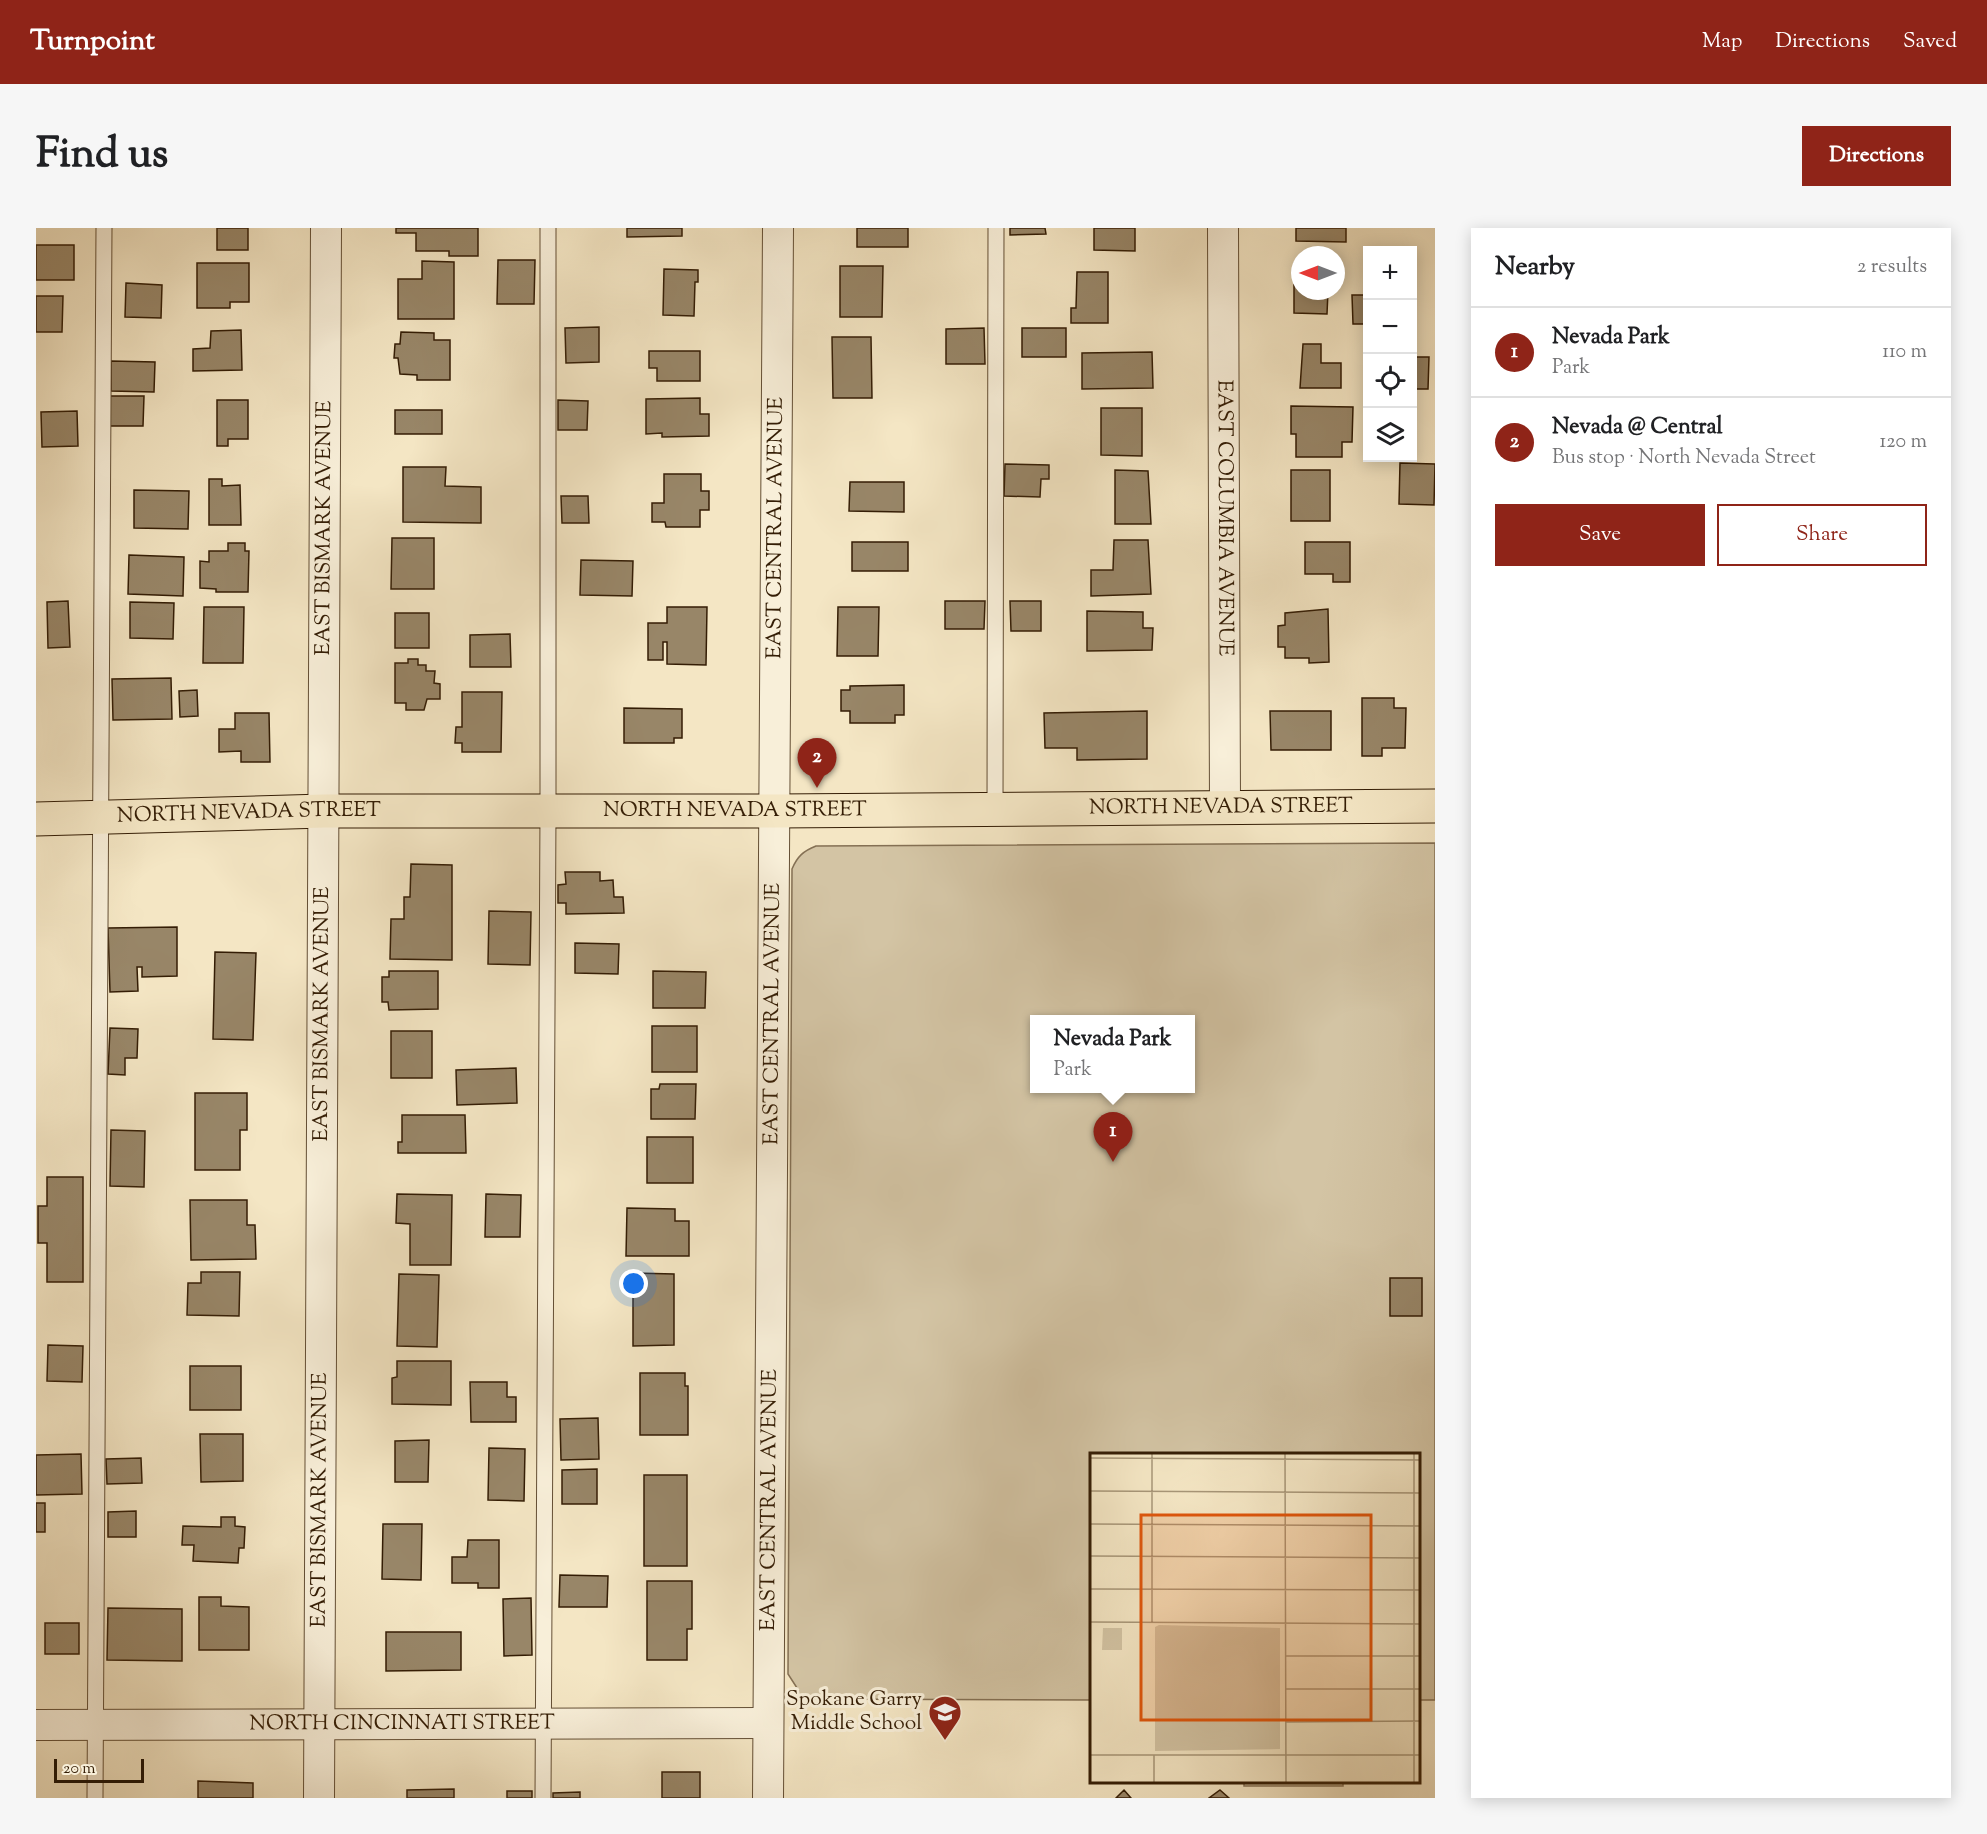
<!DOCTYPE html>
<meta charset="utf-8">
<style>
:root{--surface:#fff;--page:#f6f6f6;--text:#202124;--muted:#757577;--line:#e0e0e0;--accent:#8f2418}
body{margin:0;font-family:"Sorts Mill Goudy",serif;background:var(--page);color:var(--text)}
.controls{position:absolute;right:18px;top:18px;display:grid;overflow:hidden;border-radius:0px;box-shadow:0 3px 15px #0003}
.controls button{width:54px;height:54px;display:grid;place-items:center;padding:0;border:0;border-bottom:2px solid var(--line);background:var(--surface);color:var(--text);font:30px sans-serif}
.compass{position:absolute;left:1255px;top:18px;width:54px;height:54px;border-radius:50%;background:var(--surface);box-shadow:0 3px 15px #0003;rotate:270deg}
.scale{position:absolute;left:18px;bottom:15px;width:90px;box-sizing:border-box;padding-left:6px;border:3px solid #341d05;border-top:0;font-size:16px;line-height:21px;white-space:nowrap;color:#341d05;-webkit-text-stroke:4px #f8efd9;paint-order:stroke}
.you{position:absolute;left:598px;top:1056px;width:21px;height:21px;margin:-15px;border:4px solid #fff;border-radius:50%;background:#1a73e8;box-shadow:0 0 0 9px #1a73e833}
.badge{display:grid;place-items:center;width:39px;height:39px;border-radius:50%;background:var(--accent);color:#fff;font-size:20px;font-weight:700}
.pin{position:absolute;translate:-50% -50px;filter:drop-shadow(0 2px 3px #0008)}
.pin::after{content:'';position:absolute;top:32px;width:21px;height:18px;background:inherit;clip-path:polygon(0 0,100% 0,50% 100%)}
.popup{position:absolute;left:994px;top:787px;width:165px;height:78px;box-sizing:border-box;display:grid;place-content:center;border-radius:0px;background:var(--surface);filter:drop-shadow(0 2px 4px #0005);font-size:20px;white-space:nowrap;color:var(--muted)}
.popup b{font-size:22px;color:var(--text)}
.popup::after{content:'';position:absolute;left:50%;top:100%;margin-left:-12px;border:12px solid transparent;border-top-color:var(--surface)}
.list{margin:0;padding:0;list-style:none}
h2{display:flex;justify-content:space-between;align-items:center;height:78px;margin:0;padding:0 24px;font-size:26px}
h2 small{font-size:20px;font-weight:400;color:var(--muted)}
.list li{display:grid;grid-template-columns:39px 1fr auto;gap:18px;align-items:center;box-sizing:border-box;height:90px;padding:0 24px;border-top:2px solid var(--line)}
.list b{display:block;font-size:22px;white-space:nowrap}
.list p{margin:0;font-size:20px;white-space:nowrap;color:var(--muted)}
.list em{font-size:20px;font-style:normal;color:var(--muted)}
.actions{display:flex;gap:12px;padding:18px 24px}
.actions a{flex:1;padding:14px 0;border:2px solid var(--accent);border-radius:0px;text-align:center;font-size:21px;color:var(--accent)}
.actions .main{background:var(--accent);color:#fff}
.icon{flex:none;width:33px;height:33px;fill:none;stroke:currentColor;stroke-width:2;stroke-linecap:round;stroke-linejoin:round}
.map{position:relative;flex:none;width:1399px;height:1570px;overflow:hidden;border-radius:0px}
header{display:flex;align-items:center;gap:36px;box-sizing:border-box;height:84px;padding:0 30px;background:var(--accent);color:#fff}
header strong{font-size:28px}
nav{display:flex;gap:33px;margin-inline-start:auto;font-size:21px}
.intro{display:flex;align-items:center;justify-content:space-between;box-sizing:border-box;height:144px;padding:0 36px}
h1{margin:0;font-size:42px}
.button{padding:15px 27px;border-radius:0px;background:var(--accent);color:#fff;font-size:21px;font-weight:700}
main{display:flex;gap:36px;padding:0 36px}
aside{flex:1;background:var(--surface);border-radius:0px;box-shadow:0 3px 15px #0003}
.map>svg:first-child{display:block}
</style>
<header>
<strong>Turnpoint</strong>
<nav><a>Map</a><a>Directions</a><a>Saved</a></nav>
</header>
<div class="intro"><h1>Find us</h1><a class="button">Directions</a></div>
<main>
<div class="map">
<svg width="1399" height="1570" viewBox="0 0 1399 1570">
<rect width="100%" height="100%" fill="#f4e6c4"/>
<filter id="stains"><feTurbulence type="fractalNoise" baseFrequency=".00333" numOctaves="4"/><feColorMatrix values="0 0 0 0 .2 0 0 0 0 .09 0 0 0 0 .02 0 0 0 .5 -.17"/></filter>
<radialGradient id="worn" r=".72"><stop offset=".6" stop-color="#630" stop-opacity="0"/><stop offset="1" stop-color="#630" stop-opacity=".3"/></radialGradient>
<path fill="#d3c4a4" stroke="#847054" stroke-width="1.5" fill-rule="evenodd" d="M1399,615v857h-16l-1,-246h-326l-1,246 -292,-1v-8l-11,-17 4,-805c5,-12 11,-18 24,-23zM999,792h156v68h-156z
M1208,1554h99v4h-99z"/>
<path fill="#988668" stroke="#341d05" stroke-width="1.5" d="M181,0h31v22h-31z
M360,0h82v28h-29v-5h-33v-18h-20z
M591,0h55v8l-55,1z
M821,0h51v19h-51z
M974,0h35l1,6 -36,1z
M1058,0h41v23l-41,-1z
M1260,0h50v14l-50,-1z
M0,17h38v35h-38z
M462,32h37l-1,44h-37z
M386,33l32,1v57h-56v-40h24z
M161,35h52v39h-19v6h-33z
M1258,35h6v28h28l-1,23 -33,-1z
M804,38h43l-1,51h-42z
M628,41l34,1v12h-3l-1,34 -31,-1z
M1041,44h31v51h-37v-15h5z
M90,55l36,2 -1,33 -36,-1z
M1316,67h16v29h-15z
M0,68h27l-1,36h-26z
M563,99v35l-33,1 -1,-35z
M948,100l1,36h-39v-35z
M986,100h44v29h-44z
M205,102l1,40 -49,1v-22l17,-1 1,-17z
M365,104l33,1v7h16v40h-33v-5l-17,-1 -2,-16h-4l1,-14h5z
M796,109h39l1,61h-39z
M1267,116h18v19h20v25h-41z
M613,123h51v30h-43v-13h-8z
M1116,124l1,36 -71,1v-36z
M1376,129h17l-1,32h-16z
M75,133l44,1 -1,30 -43,-1z
M74,168h34l-1,30h-33z
M664,170v16h9v22l-47,1v-4l-16,1v-35z
M181,172h31v39h-20v7h-11z
M522,172l30,1 -1,29h-29z
M1255,178l62,1 -1,35h-10v15h-46v-23h-5z
M1065,180h41v48l-41,-1z
M359,182h47v24h-47z
M41,183l1,35 -36,1 -1,-35z
M1364,235l35,1 -1,41 -35,-1z
M969,236l44,1v14h-8l-1,18 -36,-1z
M367,239h43l-1,19 36,1v36l-78,-1z
M1079,242l33,1 3,53h-36z
M1255,242h39v51h-39z
M628,246h37v17h8v19h-9v17h-34l-1,-5h-13v-19h12z
M173,251h13v7l18,-1 1,40h-32z
M814,254h54v30l-55,-1z
M98,262l55,1 -1,38 -54,-1z
M525,268h27l1,27h-27z
M356,310h42v51h-43z
M1078,312h34l3,54 -60,2v-26h22z
M816,314h56v29h-56z
M1269,314h45v40h-17v-8h-28z
M192,315h17v8h4l-1,41h-32v-3l-16,-1v-27l9,1v-11h19z
M93,327l55,2 -1,39 -55,-2z
M545,332l52,1 -1,35 -52,-1z
M32,373l2,46 -22,1 -1,-46z
M909,373h40l-1,28h-39z
M974,373h31v30h-30z
M94,374l44,1 -1,36 -43,-1z
M168,379h40l-1,56h-40z
M631,379h40l-1,58 -39,-1v-22h-4v18h-15v-37h19z
M802,379h41l-1,49h-41z
M1292,381l1,53 -20,1v-5h-24v-11h-7v-21l7,-1v-12z
M1051,383l56,1v16h10l-1,22 -65,1z
M359,385h34v35h-34z
M474,406l1,33h-41v-32z
M372,431h10v6h8v6h9l-1,12 6,1v15h-13l-3,11h-18v-7h-11v-40h13z
M135,450l1,41 -59,1 -1,-41z
M868,457v30h-9v8h-45v-12h-9v-21h9v-4z
M161,462l1,26 -18,1 -1,-26z
M426,464h40l-1,60h-39v-9h-7l1,-16h6z
M1326,470h32v10h12l-1,40h-23v8h-20z
M588,480l58,1v29h-8v5h-50z
M1111,483v48l-70,1v-12h-32l-1,-35z
M1234,483h61v39h-60z
M199,485h34l1,49h-29v-11l-22,1v-23h16z
M375,636l41,1v95l-62,-1 1,-40h13v-22h6z
M529,644h35v9l13,-1 1,17h9l1,16 -58,1v-11h-8v-18l8,-1z
M453,683l42,1 -1,53 -42,-1z
M141,699v49l-35,1v-10h-5l1,24 -28,1 -2,-64z
M539,715l44,1 -1,30 -43,-1z
M179,724l41,1 -3,87 -40,-1z
M353,743h49v38l-49,1 -1,-8h-6v-25h7z
M617,743l53,1 -1,36h-52z
M616,798h45v46h-45z
M74,800l28,1 -1,29h-12v17l-17,-1z
M355,803h41v47h-41z
M480,840l1,35 -60,2 -1,-35z
M624,856h36l-1,35h-44v-30h8z
M159,865h52v37h-7v40h-45z
M366,887h63l1,38h-68v-11h4z
M75,902l34,1 -1,56 -34,-1z
M611,909h46v46h-46z
M11,949h36v105h-36v-39h-9v-37h9z
M361,966l55,1 -1,70h-41v-41l-14,-1z
M450,966l35,1 -1,42h-35z
M154,972h57v25h8l1,34 -65,1z
M591,980l48,1v12h14v35h-63z
M165,1044h39l-1,44 -52,-1 1,-32h13z
M597,1045l41,1v71l-41,1z
M363,1046l40,1 -2,72 -40,-1z
M1354,1050h32v38h-32z
M12,1117l35,1 -1,36 -35,-1z
M361,1133h54v44l-59,-1v-26l5,-1z
M154,1138h51v44h-51z
M604,1145h45v13h3v49h-48z
M434,1154h37v15h9v25h-45z
M562,1190l1,41 -38,1 -1,-41z
M164,1206h43v47l-42,1z
M393,1212l-1,42h-33v-41z
M453,1220l36,1 -1,52 -36,-1z
M45,1226l1,40 -46,1v-40z
M105,1230l1,25 -35,1 -1,-25z
M561,1241v35h-35v-34z
M608,1247h43v91h-43z
M0,1275h9v29h-9z
M100,1283v26h-28v-25z
M185,1289h14v9l10,1 -1,21h-5l-1,15 -45,-2 1,-16h-12l1,-19 38,1z
M347,1296h39l-1,56 -39,-1z
M432,1312h31v48h-21v-5h-26v-26h15z
M524,1347l48,1 -1,31h-48z
M611,1353h45v48h-5v31h-40z
M163,1369h22v9l28,1v43h-50z
M495,1370l1,57 -28,1 -1,-57z
M72,1380l74,1v52l-75,-1z
M9,1395h34v31h-34z
M350,1404h75v38l-75,1z
M626,1544h38v26h-38z
M162,1553l55,2v15h-55z
M418,1561v9h-47v-8z
M1088,1562l7,8h-15z
M1184,1562l9,8h-20z
M471,1563h25v7h-25z
M544,1564v6h-27v-5z"/>
<g fill="none" stroke-linecap="round" stroke-linejoin="round">
<defs>
<path id="lane" d="M959,581l1,-581
M59,1570l9,-1570
M507,1570l5,-987v-583"/>
<g id="street">
<path id="s1" d="M1187,0l2,578"/>
<path id="s2" d="M0,1497l732,-2"/>
<path id="s3" d="M283,1570l7,-1570"/>
<path id="s4" d="M732,1570l10,-1570"/>
</g>
<g id="primary">
<path id="s5" d="M0,591l288,-8h452l659,-5"/>
</g>
</defs>
<use href="#lane" stroke="#644f35" stroke-width="17"/>
<use href="#street" stroke="#644f35" stroke-width="32"/>
<use href="#primary" stroke="#341d05" stroke-width="35"/>
<use href="#lane" stroke="#f8efd9" stroke-width="15"/>
<use href="#street" stroke="#f8efd9" stroke-width="30"/>
<use href="#primary" stroke="#f4e6c4" stroke-width="33"/>
</g>
<defs>
<symbol id="school-pin" viewBox="-11 -11 22 30"><path d="M0 17L-7.5 6A9.5 9.5 0 1 1 7.5 6Z" fill="#8f2418" stroke="#f8efd9"/><path d="M0-5L7-2L0 1L-7-2ZM-4 1L0 2.5L4 1V4Q0 6-4 4Z" fill="#fff"/></symbol>
</defs>
<g fill-rule="evenodd">
<use href="#school-pin" x="890" y="1465" width="38" height="52"/>
</g>
<g text-anchor="middle" dominant-baseline="central" stroke-width="6" stroke-linejoin="round" paint-order="stroke">
<g font-size="21" fill="#341d05" stroke="#f8efd9">
<text stroke="none"><textPath href="#s1" startOffset="290">EAST COLUMBIA AVENUE</textPath></text>
<text stroke="none"><textPath href="#s3" startOffset="1270">EAST BISMARK AVENUE</textPath></text>
<text stroke="none"><textPath href="#s4" startOffset="1270">EAST CENTRAL AVENUE</textPath></text>
<text stroke="none"><textPath href="#s5" startOffset="1185">NORTH NEVADA STREET</textPath></text>
<text stroke="none"><textPath href="#s5" startOffset="699">NORTH NEVADA STREET</textPath></text>
<text stroke="none"><textPath href="#s5" startOffset="213">NORTH NEVADA STREET</textPath></text>
<text stroke="none"><textPath href="#s3" startOffset="784">EAST BISMARK AVENUE</textPath></text>
<text stroke="none"><textPath href="#s4" startOffset="784">EAST CENTRAL AVENUE</textPath></text>
<text stroke="none"><textPath href="#s3" startOffset="298">EAST BISMARK AVENUE</textPath></text>
<text stroke="none"><textPath href="#s4" startOffset="298">EAST CENTRAL AVENUE</textPath></text>
<text stroke="none"><textPath href="#s2" startOffset="366">NORTH CINCINNATI STREET</textPath></text>
</g>
<g font-size="21" fill="#341d05" stroke="#f8efd9" text-anchor="end">
<text x="886" y="1472">Spokane Garry<tspan x="886" dy="24">Middle School</tspan></text>
</g>
</g>
<g transform="translate(1054 1225)">
<rect width="330" height="330" fill="#f4e6c4"/>
<path d="M69,172l121,3v121l-125,2v-124zM13,175h19v22h-20z" fill="#d3c4a4"/>
<path fill="none" stroke="#a79678" stroke-width="1.5" d="M62,0v169M195,0l1,330M324,0v330M0,5l330,2M0,38l330,2M0,71l330,2M0,103l330,2M0,136l330,1M0,169l330,2M196,203h134M196,236h134M196,269l134,-1M0,302h330M64,302v28"/>
<path fill="#df560c" fill-opacity="0.15" stroke="#df560c" stroke-width="3" d="M51,62h230v205h-230z"/>
<rect width="330" height="330" fill="none" stroke="#341d05" stroke-width="3"/>
</g>
<rect width="100%" height="100%" filter="url(#stains)"/>
<rect width="100%" height="100%" fill="url(#worn)"/>
</svg>
<div class="controls">
<button>+</button>
<button>−</button>
<button><svg class="icon" aria-label="locate" viewBox="0 0 24 24"><circle cx="12" cy="12" r="6"/><path d="M12 2v4M12 18v4M2 12h4M18 12h4"/></svg></button>
<button><svg class="icon" aria-label="layers" viewBox="0 0 24 24"><path d="M12 4l9 5-9 5-9-5zM3 14l9 5 9-5"/></svg></button>
</div>
<svg class="compass" viewBox="-18 -18 36 36"><path d="M0-13l5 13h-10z" fill="#e53935"/><path d="M0 13l5-13h-10z" fill="#757577"/></svg>
<div class="scale">20 m</div>
<div class="you"></div>
<div class="pin badge" style="left:1077px;top:934px">1</div>
<div class="popup"><b>Nevada Park</b>Park</div>
<div class="pin badge" style="left:781px;top:560px">2</div>
</div>
<aside>
<h2>Nearby<small>2 results</small></h2>
<ul class="list">
<li><span class="badge">1</span><div><b>Nevada Park</b><p>Park</p></div><em>110 m</em></li>
<li><span class="badge">2</span><div><b>Nevada @ Central</b><p>Bus stop · North Nevada Street</p></div><em>120 m</em></li>
</ul>
<div class="actions"><a class="main">Save</a><a>Share</a></div>
</aside>
</main>
